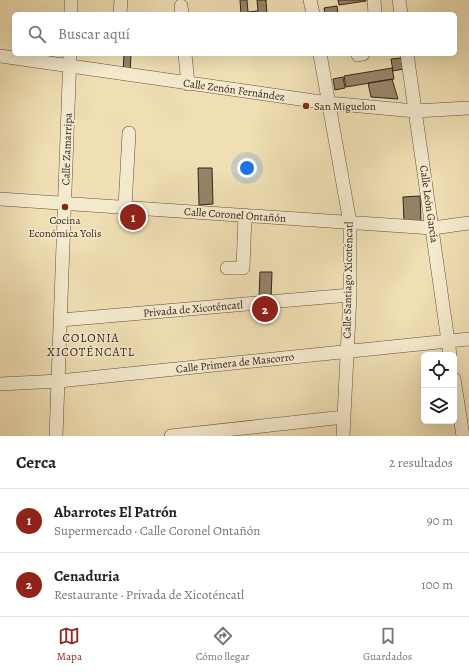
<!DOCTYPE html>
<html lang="es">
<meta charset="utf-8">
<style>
:root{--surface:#fff;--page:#f6f6f6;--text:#202124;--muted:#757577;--line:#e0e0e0;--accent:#8f2418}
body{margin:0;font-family:Alegreya,serif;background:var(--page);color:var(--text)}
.controls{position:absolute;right:12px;bottom:12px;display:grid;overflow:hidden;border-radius:6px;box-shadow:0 4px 16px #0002}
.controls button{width:36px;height:36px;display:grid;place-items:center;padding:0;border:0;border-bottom:1px solid var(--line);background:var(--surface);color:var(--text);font:20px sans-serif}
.you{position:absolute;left:247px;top:168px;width:14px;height:14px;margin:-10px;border:3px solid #fff;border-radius:50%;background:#1a73e8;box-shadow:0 0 0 6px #1a73e833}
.badge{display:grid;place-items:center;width:26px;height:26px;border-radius:50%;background:var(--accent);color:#fff;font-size:13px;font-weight:700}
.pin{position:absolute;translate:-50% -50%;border:2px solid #fff;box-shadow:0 1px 4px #0006}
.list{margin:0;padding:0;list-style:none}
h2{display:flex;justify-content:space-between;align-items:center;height:52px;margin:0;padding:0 16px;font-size:17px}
h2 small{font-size:13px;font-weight:400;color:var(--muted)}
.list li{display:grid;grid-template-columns:26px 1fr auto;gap:12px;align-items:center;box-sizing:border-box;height:64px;padding:0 16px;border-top:1px solid var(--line)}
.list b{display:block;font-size:15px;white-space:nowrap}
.list p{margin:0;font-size:13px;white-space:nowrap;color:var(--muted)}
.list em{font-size:13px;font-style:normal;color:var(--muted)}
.icon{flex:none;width:22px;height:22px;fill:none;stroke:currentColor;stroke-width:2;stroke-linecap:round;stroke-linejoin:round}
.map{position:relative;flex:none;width:469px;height:436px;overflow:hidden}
.search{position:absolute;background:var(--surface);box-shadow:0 4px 16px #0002;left:12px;right:12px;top:12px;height:44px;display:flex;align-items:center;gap:10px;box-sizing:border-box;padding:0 14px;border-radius:6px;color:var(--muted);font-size:15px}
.sheet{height:180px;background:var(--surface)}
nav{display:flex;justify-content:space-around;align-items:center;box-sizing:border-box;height:56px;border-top:1px solid var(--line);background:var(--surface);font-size:11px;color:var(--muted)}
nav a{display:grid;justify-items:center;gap:2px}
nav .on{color:var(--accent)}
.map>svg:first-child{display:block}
</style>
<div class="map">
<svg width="469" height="436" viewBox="0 0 469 436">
<rect width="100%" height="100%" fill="#f0dfb4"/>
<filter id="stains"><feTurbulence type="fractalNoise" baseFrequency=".005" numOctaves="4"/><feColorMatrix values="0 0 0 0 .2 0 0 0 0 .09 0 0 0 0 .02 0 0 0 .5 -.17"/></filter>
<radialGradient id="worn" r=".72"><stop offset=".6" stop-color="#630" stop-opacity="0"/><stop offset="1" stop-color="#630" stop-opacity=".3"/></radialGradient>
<path fill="#95846a" stroke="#332119" d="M240,0h7l1,12 10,-1 -1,-11h9l1,14h-26z
M338,0h28v1l-27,4z
M337,6l1,8h-13l-1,-6z
M124,54h7l-1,20h-7z
M401,58l2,11 -10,2 -2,-12z
M392,68l2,11 -48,8 -2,-11z
M343,77l2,11 -10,2 -2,-11z
M392,79l6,20 -27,-2 -3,-14z
M198,168h14l1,36 -14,1z
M420,196l1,26h-17l-1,-25z
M260,272h12l-1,27h-12z"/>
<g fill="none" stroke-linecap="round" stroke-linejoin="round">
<defs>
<path id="minor" d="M310,0l3,14
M374,0l1,14
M399,0l2,14
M181,6l1,8
M71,14v-14
M120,14l1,-14
M185,54l3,30
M320,54l30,169v72l-7,141
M407,54l43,301
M358,55l5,-1
M0,56l328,47 87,8 54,-3
M0,199l433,29 36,-5
M125,207l4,-74
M227,268h16l2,-53
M61,320l289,-25
M454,379l9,57
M0,384l59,-3 410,-42
M56,436l14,-382
M171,436l173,-19"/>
</defs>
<use href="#minor" stroke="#625040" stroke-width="14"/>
<use href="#minor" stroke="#f5eace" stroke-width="13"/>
</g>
<g fill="#8f2418" stroke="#f5eace" stroke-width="1.5">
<circle cx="306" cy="106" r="4"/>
<circle cx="65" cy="207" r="4"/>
</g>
<g text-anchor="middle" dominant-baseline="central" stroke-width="3" stroke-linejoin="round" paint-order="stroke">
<g font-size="11" fill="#332119" stroke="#f5eace">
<text transform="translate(234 90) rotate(8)">Calle Zenón Fernández</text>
<text transform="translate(67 149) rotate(-88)">Calle Zamarripa</text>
<text transform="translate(429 204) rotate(82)">Calle León García</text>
<text transform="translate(235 215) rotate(4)">Calle Coronel Ontañón</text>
<text transform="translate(348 280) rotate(-89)">Calle Santiago Xicoténcatl</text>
<text transform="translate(193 309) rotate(-5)">Privada de Xicoténcatl</text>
<text transform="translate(235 363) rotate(-6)">Calle Primera de Mascorro</text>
</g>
<g font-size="11" fill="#332119" stroke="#f5eace" text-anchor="start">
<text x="314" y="106">San Miguelon</text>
<text x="65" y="220" text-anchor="middle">Cocina<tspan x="65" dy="13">Económica Yolis</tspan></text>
</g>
<g font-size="12" letter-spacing="1" fill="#332119" stroke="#f5eace">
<text x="91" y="338">COLONIA<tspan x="91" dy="14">XICOTÉNCATL</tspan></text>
</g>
</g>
<rect width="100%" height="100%" filter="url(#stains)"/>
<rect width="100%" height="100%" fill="url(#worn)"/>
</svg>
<div class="controls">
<button><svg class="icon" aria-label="locate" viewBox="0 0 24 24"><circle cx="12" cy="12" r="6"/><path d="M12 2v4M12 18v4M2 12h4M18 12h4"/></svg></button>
<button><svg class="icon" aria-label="layers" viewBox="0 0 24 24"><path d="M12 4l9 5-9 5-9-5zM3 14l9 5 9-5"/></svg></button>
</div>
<div class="you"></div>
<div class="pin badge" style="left:133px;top:217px">1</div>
<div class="pin badge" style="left:265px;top:309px">2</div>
<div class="search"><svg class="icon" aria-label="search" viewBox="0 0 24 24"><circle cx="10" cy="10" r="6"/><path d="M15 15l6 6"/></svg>Buscar aquí</div>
</div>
<section class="sheet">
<h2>Cerca<small>2 resultados</small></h2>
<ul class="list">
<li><span class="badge">1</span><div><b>Abarrotes El Patrón</b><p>Supermercado · Calle Coronel Ontañón</p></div><em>90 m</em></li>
<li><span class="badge">2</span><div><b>Cenaduria</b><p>Restaurante · Privada de Xicoténcatl</p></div><em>100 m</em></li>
</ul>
</section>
<nav>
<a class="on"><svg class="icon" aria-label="map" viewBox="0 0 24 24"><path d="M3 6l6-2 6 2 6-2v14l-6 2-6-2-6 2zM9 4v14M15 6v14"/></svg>Mapa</a>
<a><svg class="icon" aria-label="directions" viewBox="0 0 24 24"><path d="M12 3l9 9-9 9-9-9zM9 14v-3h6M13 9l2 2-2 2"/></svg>Cómo llegar</a>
<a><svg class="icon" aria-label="saved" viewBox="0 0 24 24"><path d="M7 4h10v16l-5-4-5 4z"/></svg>Guardados</a>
</nav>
